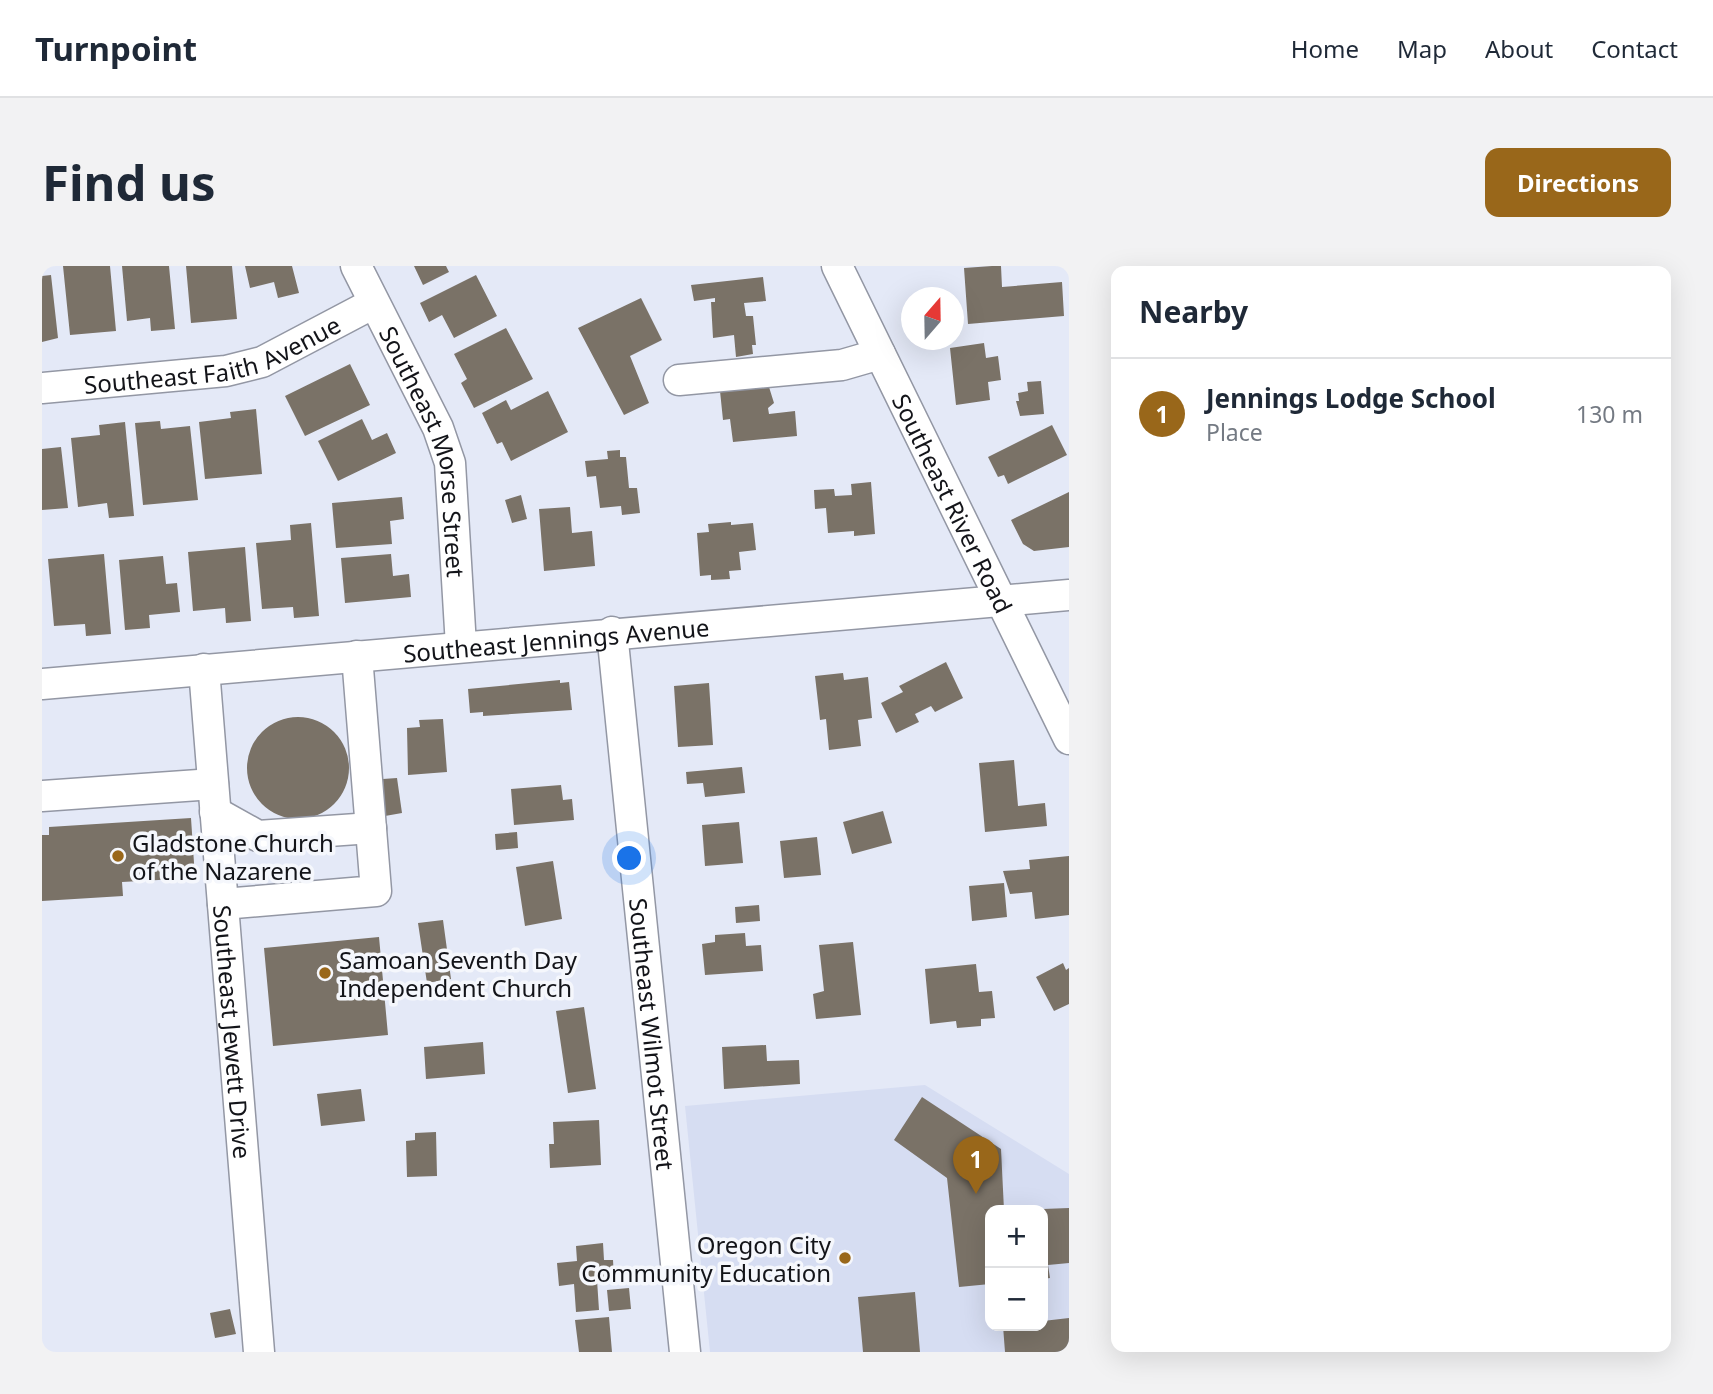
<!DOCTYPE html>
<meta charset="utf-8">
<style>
:root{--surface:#fff;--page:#f2f2f3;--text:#1f2937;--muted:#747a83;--line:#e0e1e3;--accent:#99671a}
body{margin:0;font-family:"Noto Sans",sans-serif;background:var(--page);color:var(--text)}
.controls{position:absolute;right:21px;bottom:21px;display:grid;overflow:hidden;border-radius:14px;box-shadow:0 7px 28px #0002}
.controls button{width:63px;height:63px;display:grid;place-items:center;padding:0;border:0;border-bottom:2px solid var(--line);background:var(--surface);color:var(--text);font:35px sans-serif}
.compass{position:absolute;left:859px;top:21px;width:63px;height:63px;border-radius:50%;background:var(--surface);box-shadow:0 7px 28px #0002;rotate:20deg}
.you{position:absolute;left:588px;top:593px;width:24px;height:24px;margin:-18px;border:5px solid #fff;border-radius:50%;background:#1a73e8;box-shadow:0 0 0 10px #1a73e833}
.badge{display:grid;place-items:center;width:46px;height:46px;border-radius:50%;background:var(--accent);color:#fff;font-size:23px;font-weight:700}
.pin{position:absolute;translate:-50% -58px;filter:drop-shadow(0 2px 4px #0008)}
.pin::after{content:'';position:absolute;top:37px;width:24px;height:21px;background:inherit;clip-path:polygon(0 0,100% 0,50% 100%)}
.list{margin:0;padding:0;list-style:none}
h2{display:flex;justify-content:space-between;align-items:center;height:91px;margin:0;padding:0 28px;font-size:30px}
h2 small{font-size:23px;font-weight:400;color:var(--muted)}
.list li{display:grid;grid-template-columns:46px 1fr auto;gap:21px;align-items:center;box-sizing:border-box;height:112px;padding:0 28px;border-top:2px solid var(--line)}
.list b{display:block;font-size:26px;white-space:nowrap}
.list p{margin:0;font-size:23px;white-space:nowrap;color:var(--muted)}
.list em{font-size:23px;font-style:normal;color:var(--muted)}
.map{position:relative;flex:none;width:1027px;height:1086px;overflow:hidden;border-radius:14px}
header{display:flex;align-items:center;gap:42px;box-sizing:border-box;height:98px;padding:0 35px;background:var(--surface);border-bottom:2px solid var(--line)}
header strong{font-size:33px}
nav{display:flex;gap:38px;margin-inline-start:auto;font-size:24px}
.intro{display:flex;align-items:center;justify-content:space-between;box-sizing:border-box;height:168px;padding:0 42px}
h1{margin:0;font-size:49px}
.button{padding:18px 32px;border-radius:14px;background:var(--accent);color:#fff;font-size:24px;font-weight:700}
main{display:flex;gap:42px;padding:0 42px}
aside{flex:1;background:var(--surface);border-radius:14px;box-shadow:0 7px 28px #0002}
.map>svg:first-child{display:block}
</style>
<header>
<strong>Turnpoint</strong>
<nav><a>Home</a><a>Map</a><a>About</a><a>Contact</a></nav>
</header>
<div class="intro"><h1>Find us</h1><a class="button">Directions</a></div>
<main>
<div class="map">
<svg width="1027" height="1086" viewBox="0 0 1027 1086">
<rect width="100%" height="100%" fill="#e4e9f7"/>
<path fill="#d6ddf2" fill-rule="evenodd" d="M883,819l144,89v178h-359l-25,-246zM948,944h53v116h-53z"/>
<path fill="#7a7267" d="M21,0h47l6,65 -46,4z
M80,0h47l6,63 -24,2 -1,-13 -23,3z
M144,0h46l5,53 -46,4z
M203,0h47l7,27 -21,5 -4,-16 -24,6z
M372,0h32l3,6 -26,13z
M950,0h9l1,21 60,-5 2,34 -96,8 -4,-56z
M9,9l7,63 -16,4v-66z
M434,9l21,41 -43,22 -12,-23 -13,7 -9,-19z
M721,11l3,24 -22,2 2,13h7l3,29h-4l1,9 -17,3 -2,-22 -21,3 -2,-36h4v-4l-21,3 -3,-16z
M599,32l21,42 -32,16 19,47 -25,12 -46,-87z
M464,62l27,51 -59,29 -13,-25 6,-4 -13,-25z
M942,77l2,15 12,-2 3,24 -13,2 2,18 -34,5 -6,-57z
M308,98l20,41 -65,31 -20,-40z
M999,115l3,33 -24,2 -4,-15h3l-1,-8 10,-2 -1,-9z
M727,121l5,16 -6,5 1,6 26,-3 2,25 -64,6 -3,-23 -7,1 -3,-29z
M506,125l20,41 -57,29 -9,-19 -5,2 -15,-31 24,-13 5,10z
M214,143l6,65 -57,5 -6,-57 32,-4 -1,-6z
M320,153l10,21 15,-7 9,20 -58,28 -20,-40z
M118,155l1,8 29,-3 8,74 -55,5 -8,-82z
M83,156l9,94 -25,2 -2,-15 -29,4 -7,-69 29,-3 -1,-10z
M1010,159l15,30 -59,29 -4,-9 -6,2 -10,-20z
M19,181l7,61 -26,2v-61z
M578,184v7h6l3,31h8l3,25 -18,2 -1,-9 -21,2 -4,-32 -9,1 -2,-16 23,-2 -1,-8z
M829,216l4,52 -21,2v-5l-26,2 -2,-25 -11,1 -1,-19 20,-1 1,7 17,-1 -1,-11z
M1027,226v55l-35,4 -11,-7 -12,-24z
M479,229l6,24 -15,4 -7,-23z
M360,231l2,22 -14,2 2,23 -56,4 -4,-45z
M528,241l2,26 20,-2 3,35 -51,5 -5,-62z
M689,256v3l22,-2 3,27 -17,2 2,18 -12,1 1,8 -19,1v-5l-11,1 -3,-43 12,-1 -1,-8z
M269,257l8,93 -25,2 -1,-11 -31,2 -6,-66 35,-3 -1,-15z
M203,281l6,74 -25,2 -1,-15 -32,3 -5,-59z
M62,288l7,80 -25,2 -1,-12 -31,2 -6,-67z
M349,288l2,22 16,-2 2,23 -66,6 -4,-45z
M121,290l3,28 11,-1 3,29 -31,3 1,13 -25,2 -6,-70z
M904,396l17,36 -28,14 -4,-6 -16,8 4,8 -23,11 -15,-30 22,-11 -4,-6z
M801,407l1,7 24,-3 4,41 -14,2 3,26 -32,4 -3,-31 -6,1 -5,-44z
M518,414v3l9,-1 3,28 -89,6v-4l-13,1 -2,-24z
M667,417l4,62 -35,2 -4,-61z
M205 502a51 51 0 1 1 102 0a51 51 0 1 1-102 0Z
M401,453l4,53 -39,3 -1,-47 13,-1 -1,-7z
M972,494l4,46 27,-3 2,23 -62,6 -6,-69z
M700,501l3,26 -40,4 -2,-14 -16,1 -1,-12z
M355,512l5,35 -17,3 -2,-37z
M519,519l2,15 9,-1 2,21 -60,5 -3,-36z
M841,545l9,32 -40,11 -9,-32z
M149,552l4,60 -73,4 1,14 -81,5v-66h7v-8z
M697,556l4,41 -38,3 -3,-41z
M475,566l1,16 -22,2 -1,-16z
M775,571l4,38 -37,3 -4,-37z
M1027,590v59l-34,4 -3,-27 -22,2 -7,-23 27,-2 -1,-9z
M511,595l9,58 -37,7 -9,-59z
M962,617l3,34 -35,4 -3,-35z
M717,639l1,16 -24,2 -1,-16z
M401,654l8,59 -24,4 -9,-60z
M703,667l1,13 15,-1 2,26 -58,4 -3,-31 13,-2v-7z
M337,671l9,98 -115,11 -9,-98z
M811,676l8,73 -45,4 -3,-25 11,-3 -5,-46z
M1021,697l3,7 3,-2v36l-15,7 -18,-34z
M934,698l3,28 13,-1 3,27 -14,1v7l-24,2 -1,-7 -26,3 -5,-55z
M542,741l12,82 -28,4 -12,-82z
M441,776l2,32 -59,5 -2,-32z
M724,779l1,16 32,-1 1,24 -76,5 -2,-42z
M319,823l4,32 -44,5 -4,-32z
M880,831l79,52 3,61h-14v74l-31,3 -12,-109 -53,-38z
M557,854l2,45 -51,3 -1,-24h5l-1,-22z
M394,866l1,44 -30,1 -1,-36 9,-1v-7z
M1027,942v55l-21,2 2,13 -7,1v-70z
M561,977l1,17h9l1,19 -17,1 2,30 -23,2 -2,-28 -15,2 -2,-23 20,-2 -1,-15z
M587,1022l2,21 -22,2 -2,-21z
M873,1026l5,60h-57l-5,-55z
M188,1043l6,25 -21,4 -5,-25z
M567,1051l3,35h-33l-4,-32z
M1027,1052v34h-64l-2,-26h40v-5z"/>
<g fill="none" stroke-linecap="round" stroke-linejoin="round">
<defs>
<g id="minor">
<path id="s1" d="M314,0l82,162 12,35 11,183"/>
<path id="s2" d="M795,0l232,473"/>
<path d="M637,114l163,-15 38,-11"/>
<path id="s3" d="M0,122l184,-17 36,-9 112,-59"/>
<path id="s4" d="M570,366l73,720"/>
<path id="s5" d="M162,403l55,683"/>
<path id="s6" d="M0,418l1027,-89"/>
<path d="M0,530l171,-12"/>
<path d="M173,546l43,24 113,-8"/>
<path d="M181,638l153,-13 -19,-235"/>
</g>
</defs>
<use href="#minor" stroke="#9397a4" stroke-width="33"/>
<use href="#minor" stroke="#fff" stroke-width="30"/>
</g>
<g fill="#99671a" stroke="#f5f7fc" stroke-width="2.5">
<circle cx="76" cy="590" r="7"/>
<circle cx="283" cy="707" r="7"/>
<circle cx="803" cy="992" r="7"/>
</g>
<g text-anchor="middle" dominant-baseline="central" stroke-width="7" stroke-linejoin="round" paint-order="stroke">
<g font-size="24" fill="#131419" stroke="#f5f7fc">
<text stroke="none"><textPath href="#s3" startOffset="175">Southeast Faith Avenue</textPath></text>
<text stroke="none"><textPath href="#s1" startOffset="201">Southeast Morse Street</textPath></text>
<text stroke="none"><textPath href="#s2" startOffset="264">Southeast River Road</textPath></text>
<text stroke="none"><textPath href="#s6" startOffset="516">Southeast Jennings Avenue</textPath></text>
<text stroke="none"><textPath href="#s5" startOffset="364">Southeast Jewett Drive</textPath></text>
<text stroke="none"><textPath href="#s4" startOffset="404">Southeast Wilmot Street</textPath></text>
</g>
<g font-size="24" fill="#131419" stroke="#f5f7fc" text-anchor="start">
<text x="90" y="576">Gladstone Church<tspan x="90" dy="28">of the Nazarene</tspan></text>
<text x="297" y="693">Samoan Seventh Day<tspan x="297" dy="28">Independent Church</tspan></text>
<text x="789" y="978" text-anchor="end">Oregon City<tspan x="789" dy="28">Community Education</tspan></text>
</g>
</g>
</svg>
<div class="controls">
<button>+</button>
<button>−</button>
</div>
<svg class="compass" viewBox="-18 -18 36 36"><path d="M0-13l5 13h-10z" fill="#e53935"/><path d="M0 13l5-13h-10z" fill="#747a83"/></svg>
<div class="you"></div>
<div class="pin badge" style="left:934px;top:928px">1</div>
</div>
<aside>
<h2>Nearby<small></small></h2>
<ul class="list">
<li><span class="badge">1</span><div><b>Jennings Lodge School</b><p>Place</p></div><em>130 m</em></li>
</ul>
</aside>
</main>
